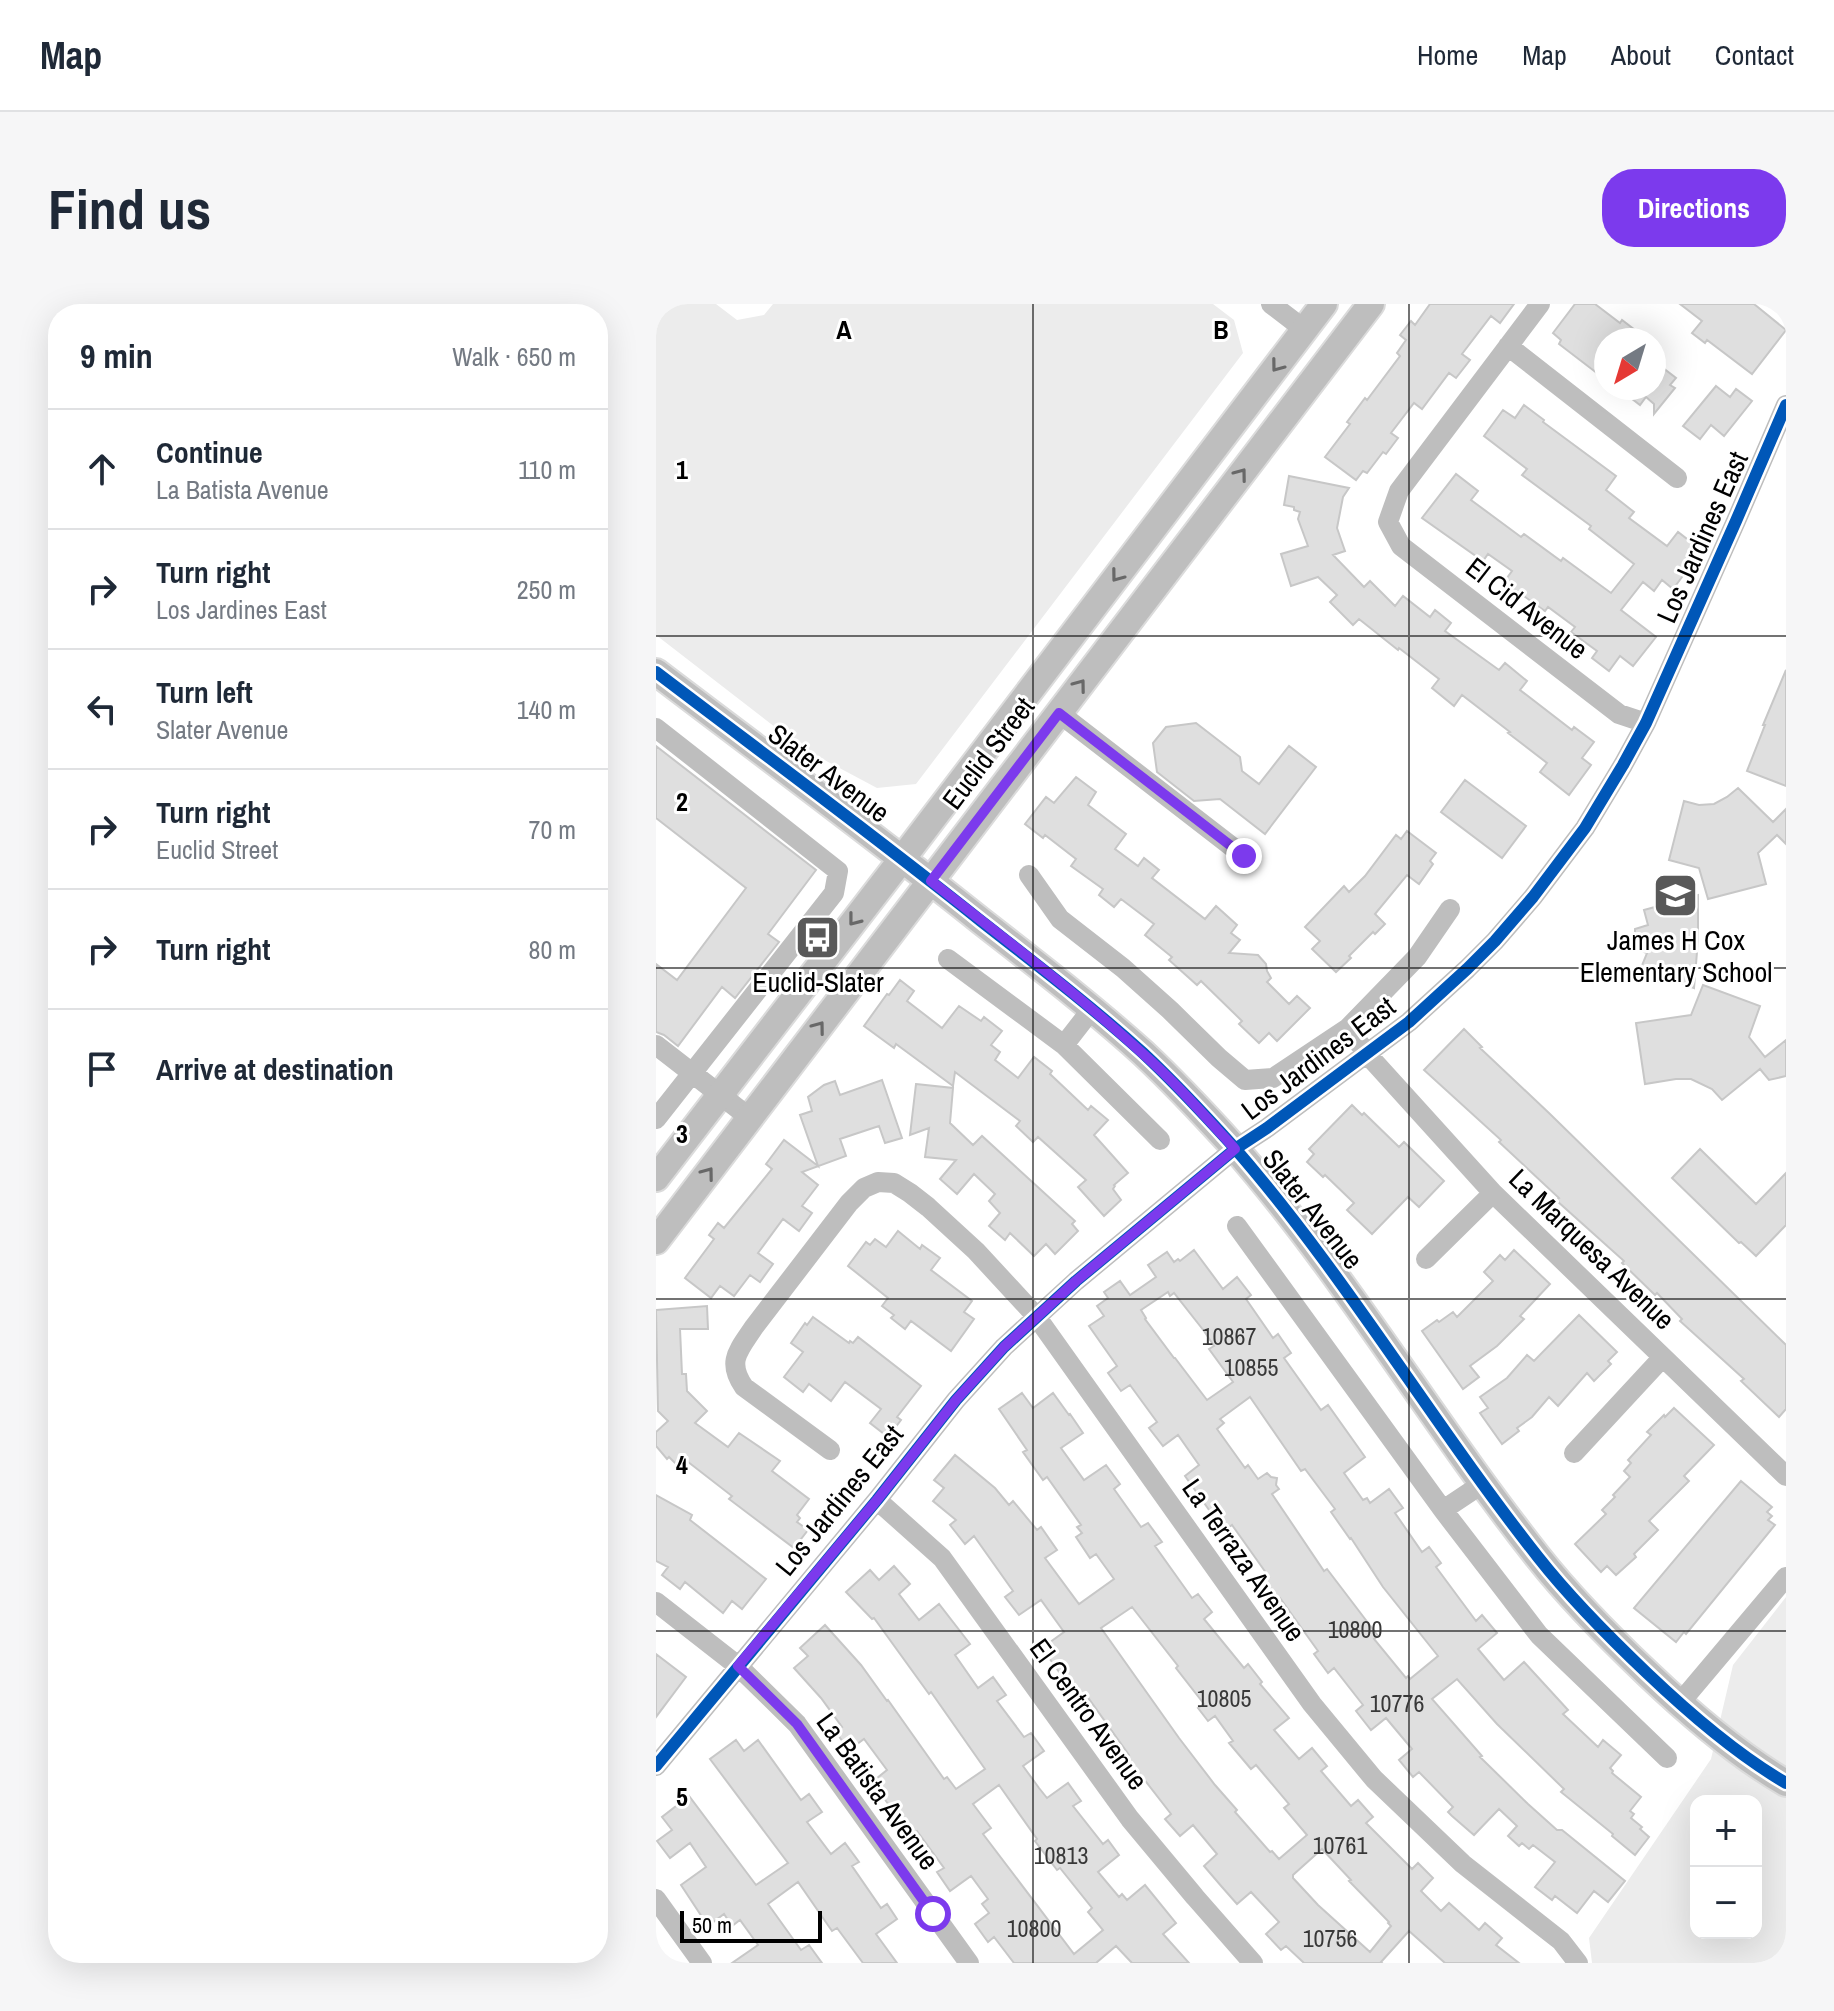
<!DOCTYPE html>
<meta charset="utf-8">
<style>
:root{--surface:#fff;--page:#f6f6f7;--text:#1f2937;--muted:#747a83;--line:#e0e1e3;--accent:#7c3aed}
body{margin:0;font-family:"Archivo Narrow",sans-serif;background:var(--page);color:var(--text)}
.controls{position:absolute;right:24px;bottom:24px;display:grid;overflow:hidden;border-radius:16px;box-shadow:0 8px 32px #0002}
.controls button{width:72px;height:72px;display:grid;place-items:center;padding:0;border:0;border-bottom:2px solid var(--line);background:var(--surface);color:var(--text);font:40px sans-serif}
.compass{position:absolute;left:938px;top:24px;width:72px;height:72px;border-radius:50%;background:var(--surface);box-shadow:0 8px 32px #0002;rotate:218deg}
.scale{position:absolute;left:24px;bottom:20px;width:142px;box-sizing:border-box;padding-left:8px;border:4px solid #000;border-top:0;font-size:22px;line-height:28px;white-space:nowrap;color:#000;-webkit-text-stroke:6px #fff;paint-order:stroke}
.stop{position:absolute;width:24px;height:24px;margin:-18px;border:6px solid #7c3aed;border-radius:50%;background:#fff}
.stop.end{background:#7c3aed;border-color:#fff;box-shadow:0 2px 8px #0008}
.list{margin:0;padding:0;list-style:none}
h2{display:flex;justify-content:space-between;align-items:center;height:104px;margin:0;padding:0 32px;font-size:34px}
h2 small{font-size:26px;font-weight:400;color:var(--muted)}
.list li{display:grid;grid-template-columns:52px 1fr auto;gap:24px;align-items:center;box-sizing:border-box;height:120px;padding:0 32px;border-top:2px solid var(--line)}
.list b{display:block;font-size:30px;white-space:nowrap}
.list p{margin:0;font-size:26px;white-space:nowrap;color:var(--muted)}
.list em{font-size:26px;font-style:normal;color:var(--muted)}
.icon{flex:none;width:44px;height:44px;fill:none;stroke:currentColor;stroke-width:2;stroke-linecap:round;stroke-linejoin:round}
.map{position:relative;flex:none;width:1130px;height:1659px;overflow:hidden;border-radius:32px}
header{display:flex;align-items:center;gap:48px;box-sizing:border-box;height:112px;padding:0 40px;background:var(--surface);border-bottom:2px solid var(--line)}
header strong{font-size:38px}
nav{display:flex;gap:44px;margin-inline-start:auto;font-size:28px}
.intro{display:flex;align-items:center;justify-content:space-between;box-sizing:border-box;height:192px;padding:0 48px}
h1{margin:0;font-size:56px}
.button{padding:20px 36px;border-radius:32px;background:var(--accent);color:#fff;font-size:28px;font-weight:700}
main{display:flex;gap:48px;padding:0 48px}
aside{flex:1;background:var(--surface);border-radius:32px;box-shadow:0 8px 32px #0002}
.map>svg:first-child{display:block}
</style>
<header>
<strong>Map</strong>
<nav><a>Home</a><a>Map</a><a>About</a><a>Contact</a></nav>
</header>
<div class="intro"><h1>Find us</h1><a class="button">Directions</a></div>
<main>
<aside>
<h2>9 min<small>Walk · 650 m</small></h2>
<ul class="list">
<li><svg class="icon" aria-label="ahead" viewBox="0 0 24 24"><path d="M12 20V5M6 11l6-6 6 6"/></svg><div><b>Continue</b><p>La Batista Avenue</p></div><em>110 m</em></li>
<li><svg class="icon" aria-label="right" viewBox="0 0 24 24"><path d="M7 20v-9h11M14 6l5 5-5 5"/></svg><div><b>Turn right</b><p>Los Jardines East</p></div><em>250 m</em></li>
<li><svg class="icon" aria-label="left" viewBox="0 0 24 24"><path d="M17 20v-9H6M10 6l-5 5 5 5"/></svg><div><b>Turn left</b><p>Slater Avenue</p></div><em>140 m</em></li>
<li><svg class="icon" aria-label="right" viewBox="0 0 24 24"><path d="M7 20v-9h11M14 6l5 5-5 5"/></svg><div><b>Turn right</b><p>Euclid Street</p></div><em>70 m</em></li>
<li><svg class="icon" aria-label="right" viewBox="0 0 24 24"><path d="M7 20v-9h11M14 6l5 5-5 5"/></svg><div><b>Turn right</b></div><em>80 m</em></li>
<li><svg class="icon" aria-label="arrive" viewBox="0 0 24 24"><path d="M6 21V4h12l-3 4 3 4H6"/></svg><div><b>Arrive at destination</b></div></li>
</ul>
</aside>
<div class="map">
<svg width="1130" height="1659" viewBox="0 0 1130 1659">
<rect width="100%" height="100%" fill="#fff"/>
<path fill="#ececec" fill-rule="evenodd" d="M0,0h60l21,16 27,-5 9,-11h440l21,16 9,33 -327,431 -39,4 -75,-40 -146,-113z
M1130,1293v366h-194l-3,-25 122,-179 22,-94zM1040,1497h60v132h-60z"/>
<path fill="#dfdfdf" stroke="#c7c7c7" stroke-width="2" fill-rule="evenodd" d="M774,0h84l-14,19 -9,-7 -29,38 8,6 -14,18 -7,-5 -27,36 -8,-6 -23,30 7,5 -12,16 -3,-2 -16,21 -4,-2 -7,9 -31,-23 25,-33 -3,-2 18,-24 2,2 33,-44 -3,-3 9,-13 -6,-5 11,-14 4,4z
M919,0h20l25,19 2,-3 26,20h-42v40l-47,-36 2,-4 -8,-7z
M1024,0h74l32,26 -34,44 -45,-34 -2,3 -13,-10 10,-12z
M998,57l22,17 -6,7 5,3 -21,26v-10l-8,-7 -6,8 -22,-17h36z
M1060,82l14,11 6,-8 16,12 -28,35 -13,-11 -11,14 -17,-13z
M868,101l20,15 -1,2 73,54 -10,14 28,22 -5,6 38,28 11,-14 18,14 -11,14 6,5 -18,24 -11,-9 -8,11 -11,-9 -22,28 35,27 -23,29 -13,-10 -11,15 -17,-13 5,-7 -26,-19 4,-5 -27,-20 -3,4 -41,-29 8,-11 -24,-17 -5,7 -61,-43 34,-44 22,17 -7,9 50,37 3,-3 37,27 2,-3 48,35 23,-29 -45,-35 2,-3 -69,-51 5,-6 -43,-33 19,-26 12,8z
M633,172l60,12 -6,9 -6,31 8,23 -12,4 31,32 6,-6 25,25 8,-10 27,21 5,-7 16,13 -6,8 54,39 6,-7 22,18 -7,9 52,40 2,-3 20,15 -12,16 9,7 -22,30 -29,-23 7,-9 -39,-30 2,-1 -48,-37 -8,11 -22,-18 7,-9 -40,-31 -1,2 -39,-31 -6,6 -23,-23 7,-7 -19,-18 -27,9 -10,-32 27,-8 -10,-27 2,-7 -6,-2v-3l-10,-2z
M1130,366v116l-39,-15 18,-46h-2z
M540,419l44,34 2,14 17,13 30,-38 27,21 -51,67 -45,-35 -26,2 -37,-29 -4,-29 13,-16z
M0,442l160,124 -48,64 11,8 -44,56 -13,-11 -44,59 -14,-11 -8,-3v-68l21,16 69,-92 -90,-70z
M420,473l20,15 -8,13 38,29 -11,15 23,17 6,-8 15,12 -7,8 53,41 11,-13 21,19 -6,8 9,7 -11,13 29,2 8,9 1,7 4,7 -4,4 22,22 8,-8 13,12 -33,33 -8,-8 -10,10 -20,-19 3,-3 -41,-40 -4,4 -28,-25 3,-3 -27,-22 9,-11 -33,-25 -7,8 -15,-12 4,-6 -32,-23 5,-7 -31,-24 -2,3 -18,-14 21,-27 8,6z
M809,476l61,46 -24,32 -61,-46z
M1082,484l35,34 13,-13v35l-9,-9 -19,18 8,31 -58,15 -9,-31 -30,-8 15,-59 15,4 15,-1 13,-7z
M751,527l29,22 -6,8 3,3 -14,20 -12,-9 -32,39 10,10 -10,10 -2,-2 -24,24 2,2 -15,14 -24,-23 8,-8 -15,-14 39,-41 5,6 16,-16 31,-41 5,4z
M1042,591v45l-4,48 -53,-20 6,-15 -12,-4v-20l13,-4 -4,-15z
M244,676l14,11 -7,10 35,27 17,-22 22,15 3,-4 18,14 -11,14 9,7 -5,8 23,18 16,-21 18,14 -2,3 38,36 3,-4 17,14 -14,15 34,38 -14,12 1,1 -2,3 8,11 -17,16 -26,-29 8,-7 -48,-43 -5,5 -17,-16 4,-5 -65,-49 -2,14 -57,-42 -2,4 -30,-22 23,-32 2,1z
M1047,681l57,21 -11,31 16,20 21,-17v36l-17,4 -9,-11 -38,31 -10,-11 -21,-10h-15l-31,5 -9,-61 55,-8z
M808,725l18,18 -2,1 70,66 236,231v64l-7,8 -38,-36 3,-2 -64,-58 2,-2 -25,-26 -2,2 -33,-32 2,-2 -68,-61 3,-2 -60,-56 2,-2 -77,-70z
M226,776l20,58 -17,5 -6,-17 -39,13 6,17 -44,16 16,13 -16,21 10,7 -13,18 -16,-12 -25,34 15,11 -13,18 -10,-7 -16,21 -14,-10 -9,12 -26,-20 29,-39 -5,-4 9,-12 6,5 48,-59 -6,-5 18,-24 34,26 -18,-51 12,-4 -4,-14 16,-12 11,-4 5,14z
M260,780l37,4 -3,35 23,22 9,-9 93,85 -3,3 6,7 -23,23 -9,-10 -12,12 -24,-23 -5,7 -16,-14 11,-13 -11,-12 6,-7 -21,-20 -17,20 -17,-15 16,-19 -31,-3 4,-29 -19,7z
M696,801l10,10 2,-2 35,34 5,-5 40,39 -25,26 -11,-10 -36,37 -25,-24 7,-7 -29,-28 -2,2 -16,-15 7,-8 -5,-5z
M1044,845l56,55 30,-31v52l-30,31 -15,-14 -2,1 -67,-65z
M242,927l22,18 2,-4 18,13 -9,12 41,31 -8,11 10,7 -23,32 -40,-30 -6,8 -14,-11 3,-3 -12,-9 6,-8 -40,-32 18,-24 4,3 5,-6 11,8z
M538,946l29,39 14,-12 14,18 -5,4 27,39 5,-4 13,19 -7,5 37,52 7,-5 37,52 -21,16 19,27 4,-2 3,5 19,-14 14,19 -8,5 27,39 7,-5 12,16 -5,4 40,54 6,-6 15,18 -19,16 26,31 20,-18 44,48 -5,4 35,33 5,-7 18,15 -11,13 3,3 -1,2 29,24 -11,14 4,3 -3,4 11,9 -2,2 9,8 -14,18 -23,-19 1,-2 -52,-42 3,-3 -67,-65 -40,-45 -25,20 50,57 -2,1 48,47 29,26h5l63,51 -17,21 -14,-11 -17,22 -22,-17 -3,4 -17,-13 20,-25 -22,-17 -4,4 -7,-6 -3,3 -11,-10 9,-10 -18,-17 -25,26 -22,-19 -4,-4 5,-5 -34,-35 -6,5 -14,-17 13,-11 -26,-31 -15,12 -15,-19 7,-6 -29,-37 -6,5 -14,-19 4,-3 -38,-53 -8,5 -13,-18 10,-8 -37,-52 -8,6 -39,-55 14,-11 -21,-30 -15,11 -14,-18 8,-6 -27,-37 -9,6 -13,-18 9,-7 -28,-40 15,-10 -7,-10 11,-8 -4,-6 16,-11 10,14 26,-18 -8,-12 19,-13 7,10 4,-3 2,2zM512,988l2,4 4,-3 30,38 10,15 -5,3 24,33 -26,18 -32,-42h-1l-29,-39 1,-1 -5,-8zM594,1093l51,74 4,-2 30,40 -4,3 19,27 1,-1 32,49 55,69 -28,23 -2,-3 -2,2 -32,-39 4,-3 -51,-67 -3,2 -52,-77 7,-5 -3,-4 1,-7 -6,-1 -4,-4 -9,6 -10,-14 -3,3 -28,-39 7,-6 -4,-4z
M858,946l36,34 -30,32 4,3 -27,27 -27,20 9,11 -16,12 -41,-58 15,-11 2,2 14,-10 4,5 36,-36 -9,-9 16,-17 5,5z
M51,1002l1,23h-28l2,45h4l1,17 20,20 -12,12 33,24 11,-14 41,28 -8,10 37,28 -12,16 3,3 -3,4 11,8 -14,18 -65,-49 3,-3 -49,-38 -7,6 -7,-7 -2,2 -11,-13v-14l12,-11 -10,-10 -2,-101z
M923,1011l38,37 -9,9 3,3 -17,17 -7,-8 -29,33 -9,-9 -17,20 -15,11 2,3 -17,13 -22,-31 8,-5 -8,-11 27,-19 20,-23 7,6z
M157,1013l36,26 1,-2 3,2 5,-6 63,49 -24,31 4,3 -13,17 -18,-14 11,-14 -36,-27 -14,19 -22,-17 -6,8 -19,-15 19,-25 -12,-9 14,-20 2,2z
M366,1089l11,15 20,-15 16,22 1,-1 13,19 -22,15 23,32 22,-15 14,19 -6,5 27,38 7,-4 14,19 -7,4 37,52 6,-4 14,18 -8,7 40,49 4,-4 14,18 -2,2 29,34 -15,12 25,29 13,-11 15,18 -6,5 30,35 7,-6 15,17 -7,6 46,46 6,-6 15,15 -12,13 20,20 8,-8 30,27 6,-7 17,15 -6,7 23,18h-74l-36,-32 -28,31 1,1h-78l-18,-17 -5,4 -15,-16 13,-12 -28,-30 -14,12 -15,-17 -18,-21 13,-12 -24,-29 -13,11 -15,-17 6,-5 -31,-40 -5,4 -13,-18 7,-5 -40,-56 -7,5 -40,-56 22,-16 -23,-32 -22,15 -14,-18 8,-6 -39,-55 -9,8 -15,-19 6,-5 -23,-19 11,-13 -10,-8 21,-25 40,33 14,17 4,-4 24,29 4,-3 16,23 -12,8 34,46 35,-25 -18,-25 -6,4 -14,-21 6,-4 -5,-6 4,-2 -34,-48 -4,3 -20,-28 4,-2 -28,-41zM476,1303l46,59 -2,2 28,36 -6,4 10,13 7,-5 18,25 -4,2 22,26 5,-4 33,39 -5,4 23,27 -28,24 -7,-8 -2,1 -35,-40 2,-2 -22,-25 -36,-47 -78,-110zM666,1545l29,31 -2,1 40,41 -1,1 3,3 -21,26 -52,-47 -25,-27v-3z
M1018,1104l40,37 -30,31 5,5 -40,40 9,9 -24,24 2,3 -20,18 -9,-9 -6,6 -26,-28 31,-30 -4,-4 13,-13 -2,-2 17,-18 -6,-6 7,-8 -3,-3 23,-25 -4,-3 17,-17 1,2z
M1085,1177l31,26 -5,5 5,4 -4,4 7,5 -89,109 -2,-2 -8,10 -42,-34z
M0,1191l36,20 -2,5 76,59 -24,30 -10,-8 -9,12 -38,-31 -5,7 -18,-14 6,-8 -12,-6z
M238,1262l16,18 -11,10 20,26 20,-16 31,40 -15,11 23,33 15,-11 13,18 -9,6 27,36 7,-4 13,18 -21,15 16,22 8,10 21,-15 13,18 -8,5 30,38 5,-4 11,15 -21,17 21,25 3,-3 5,6 18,-15 31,38 -13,11 26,29h-57l-16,-17 -20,17h-82l-20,-26 -6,5 -13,-18 14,-11 -7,-9 6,-5 -17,-23 -21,15 -13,-19 7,-4 -27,-37 -6,4 -39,-53 15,-12 -23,-31 -15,11 -14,-19 7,-4 -21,-29 -27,-30 14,-12 -8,-8 25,-23 36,40 26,36 1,-1 56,79 3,-2 9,12 29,-20 -54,-77 -2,2 -55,-76 -2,1 -26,-27 24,-22 9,10zM343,1481l38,54 -2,2 22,29 3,-2 32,40 -4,4 15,18 -29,24 -91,-120 8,-6 -18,-24z
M0,1350l30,23 -30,40z
M80,1436l8,11 14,-11 43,60 8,-6 13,18 -15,10 24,32 14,-11 14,19 -7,4 29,42 6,-4 10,15 -21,15 21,29h-34l-26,-35 -5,3 -34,-49 -30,22 33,46 8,-5 13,18h-90l26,-18 -18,-25 -8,6 -8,-12 -16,12 -27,-41 25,-18 -16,-24 -20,15 -13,-17 15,-11 -10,-13 27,-21 67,89 32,-22 -78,-104z"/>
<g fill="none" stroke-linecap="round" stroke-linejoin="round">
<defs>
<path id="major" d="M0,368c109,83 219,164 325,249 55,43 110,85 162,132 31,29 60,60 89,92 113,129 200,278 306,412 33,42 71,80 110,117 42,40 88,80 138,109
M0,874l246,-319 422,-555
M0,937l715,-937"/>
</defs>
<use href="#major" stroke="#dbdbdb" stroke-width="30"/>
<path stroke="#bebebe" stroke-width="20" d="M615,0l34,26
M884,0l-141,187 -11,31 13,24 218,168 27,9
M852,42l169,132
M403,409l185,143
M0,424l182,143 -4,22 -178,226
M373,571l31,44 63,49 47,42 49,48 26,22 28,-2 75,-50
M794,605l-33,48 -69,71 19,26 126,139 293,283
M292,655l116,86 96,95
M0,741l94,73
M408,741l28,-36
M581,922l206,284 96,125 128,123
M770,955l67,-66
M174,1146l-86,-63c-18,-26 -5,-37 10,-60l95,-124 15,-15 14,-6 16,1 16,10 18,14 48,44 60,65 276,388 62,75 89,85 98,77 17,22
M918,1149l89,-96
M221,1196l65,58 188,261 65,78 58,66
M787,1206l39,-26
M0,1298l82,64 59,58 172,239
M1023,1400l107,-127
M0,1462l221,-266 79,-100 48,-53 72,-66 159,-132 32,-21 142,-106 58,-53 28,-28 38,-44 52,-69 38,-63 23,-42 90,-202 50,-116
M0,1595l46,64"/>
<use href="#major" stroke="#bebebe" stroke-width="26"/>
<defs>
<path id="cycleway" d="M0,368c109,83 219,164 325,249 55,43 110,85 162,132 31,29 60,60 89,92 113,129 200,278 306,412 33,42 71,80 110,117 42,40 88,80 138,109
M0,1462l221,-266 79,-100 48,-53 72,-66 159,-132 32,-21 142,-106 58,-53 28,-28 38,-44 52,-69 38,-63 23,-42 90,-202 50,-116"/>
</defs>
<use href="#cycleway" stroke="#fff" stroke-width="17"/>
<use href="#cycleway" stroke="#0057b8" stroke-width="12"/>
</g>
<defs><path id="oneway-chevron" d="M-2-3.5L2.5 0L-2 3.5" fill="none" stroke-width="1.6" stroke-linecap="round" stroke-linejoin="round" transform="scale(2)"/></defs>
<g stroke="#686868">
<use href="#oneway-chevron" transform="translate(621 62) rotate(127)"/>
<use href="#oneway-chevron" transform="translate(585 170) rotate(-53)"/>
<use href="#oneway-chevron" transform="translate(461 272) rotate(127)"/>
<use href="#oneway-chevron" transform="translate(424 381) rotate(-53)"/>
<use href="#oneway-chevron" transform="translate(198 616) rotate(128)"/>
<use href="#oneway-chevron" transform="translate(163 723) rotate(-53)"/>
<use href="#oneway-chevron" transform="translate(52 869) rotate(-53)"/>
</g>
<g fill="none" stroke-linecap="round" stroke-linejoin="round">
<path stroke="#7c3aed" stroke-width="10" d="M277,1610l-136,-190 -59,-58 139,-166 79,-100 48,-53 72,-66 159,-132c-30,-33 -60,-67 -94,-97 -67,-61 -139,-115 -210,-171l128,-168 185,143"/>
</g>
<path fill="none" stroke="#000" stroke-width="2" stroke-opacity="0.55" d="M377,0v1659M753,0v1659M0,332h1130M0,664h1130M0,995h1130M0,1327h1130"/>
<defs>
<symbol id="school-square" viewBox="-11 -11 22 22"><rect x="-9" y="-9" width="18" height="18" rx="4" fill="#595959" stroke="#fff"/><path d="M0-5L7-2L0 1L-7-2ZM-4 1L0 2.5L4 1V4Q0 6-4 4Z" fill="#fff"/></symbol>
<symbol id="bus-square" viewBox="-11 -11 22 22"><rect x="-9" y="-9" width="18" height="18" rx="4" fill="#595959" stroke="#fff"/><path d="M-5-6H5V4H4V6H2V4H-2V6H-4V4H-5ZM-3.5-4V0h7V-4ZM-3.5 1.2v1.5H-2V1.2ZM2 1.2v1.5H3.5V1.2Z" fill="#fff"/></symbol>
</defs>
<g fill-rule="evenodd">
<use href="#school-square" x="994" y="566" width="51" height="51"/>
<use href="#bus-square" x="136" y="608" width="51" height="51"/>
</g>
<g text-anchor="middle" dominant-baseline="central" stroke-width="6" stroke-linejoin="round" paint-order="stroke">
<g font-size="24" fill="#383838">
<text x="573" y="1032">10867</text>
<text x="595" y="1063">10855</text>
<text x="699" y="1325">10800</text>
<text x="568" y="1394">10805</text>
<text x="741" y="1399">10776</text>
<text x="684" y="1541">10761</text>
<text x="405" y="1551">10813</text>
<text x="378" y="1624">10800</text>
<text x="674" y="1634">10756</text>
</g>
<g font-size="28" fill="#000" stroke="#fff">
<text transform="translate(1046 233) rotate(-66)">Los Jardines East</text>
<text transform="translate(871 304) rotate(38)">El Cid Avenue</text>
<text transform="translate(332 449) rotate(-53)">Euclid Street</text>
<text transform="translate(173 469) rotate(37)">Slater Avenue</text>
<text transform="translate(662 754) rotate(-37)">Los Jardines East</text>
<text transform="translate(657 905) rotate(52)">Slater Avenue</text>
<text transform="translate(936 945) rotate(44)">La Marquesa Avenue</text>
<text transform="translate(183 1196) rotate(-51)">Los Jardines East</text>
<text transform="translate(588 1256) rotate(55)">La Terraza Avenue</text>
<text transform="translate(433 1410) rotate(54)">El Centro Avenue</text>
<text transform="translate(222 1487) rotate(54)">La Batista Avenue</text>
</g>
<g font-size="28" fill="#000" stroke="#fff">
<text x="1020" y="636">James H Cox<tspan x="1020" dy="32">Elementary School</tspan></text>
<text x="162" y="678">Euclid-Slater</text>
</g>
</g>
<g font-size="26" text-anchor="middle" font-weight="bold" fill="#000" stroke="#fff" stroke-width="6" stroke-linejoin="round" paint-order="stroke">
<text x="188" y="35">A</text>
<text x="565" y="35">B</text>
<text x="26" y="175">1</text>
<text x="26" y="507">2</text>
<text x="26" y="839">3</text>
<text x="26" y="1170">4</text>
<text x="26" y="1502">5</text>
</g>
</svg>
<div class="controls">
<button>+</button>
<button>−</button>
</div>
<svg class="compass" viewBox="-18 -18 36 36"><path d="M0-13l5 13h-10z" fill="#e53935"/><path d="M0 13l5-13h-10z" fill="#747a83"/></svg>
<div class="scale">50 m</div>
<div class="stop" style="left:277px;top:1610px"></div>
<div class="stop end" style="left:588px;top:552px"></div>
</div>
</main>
